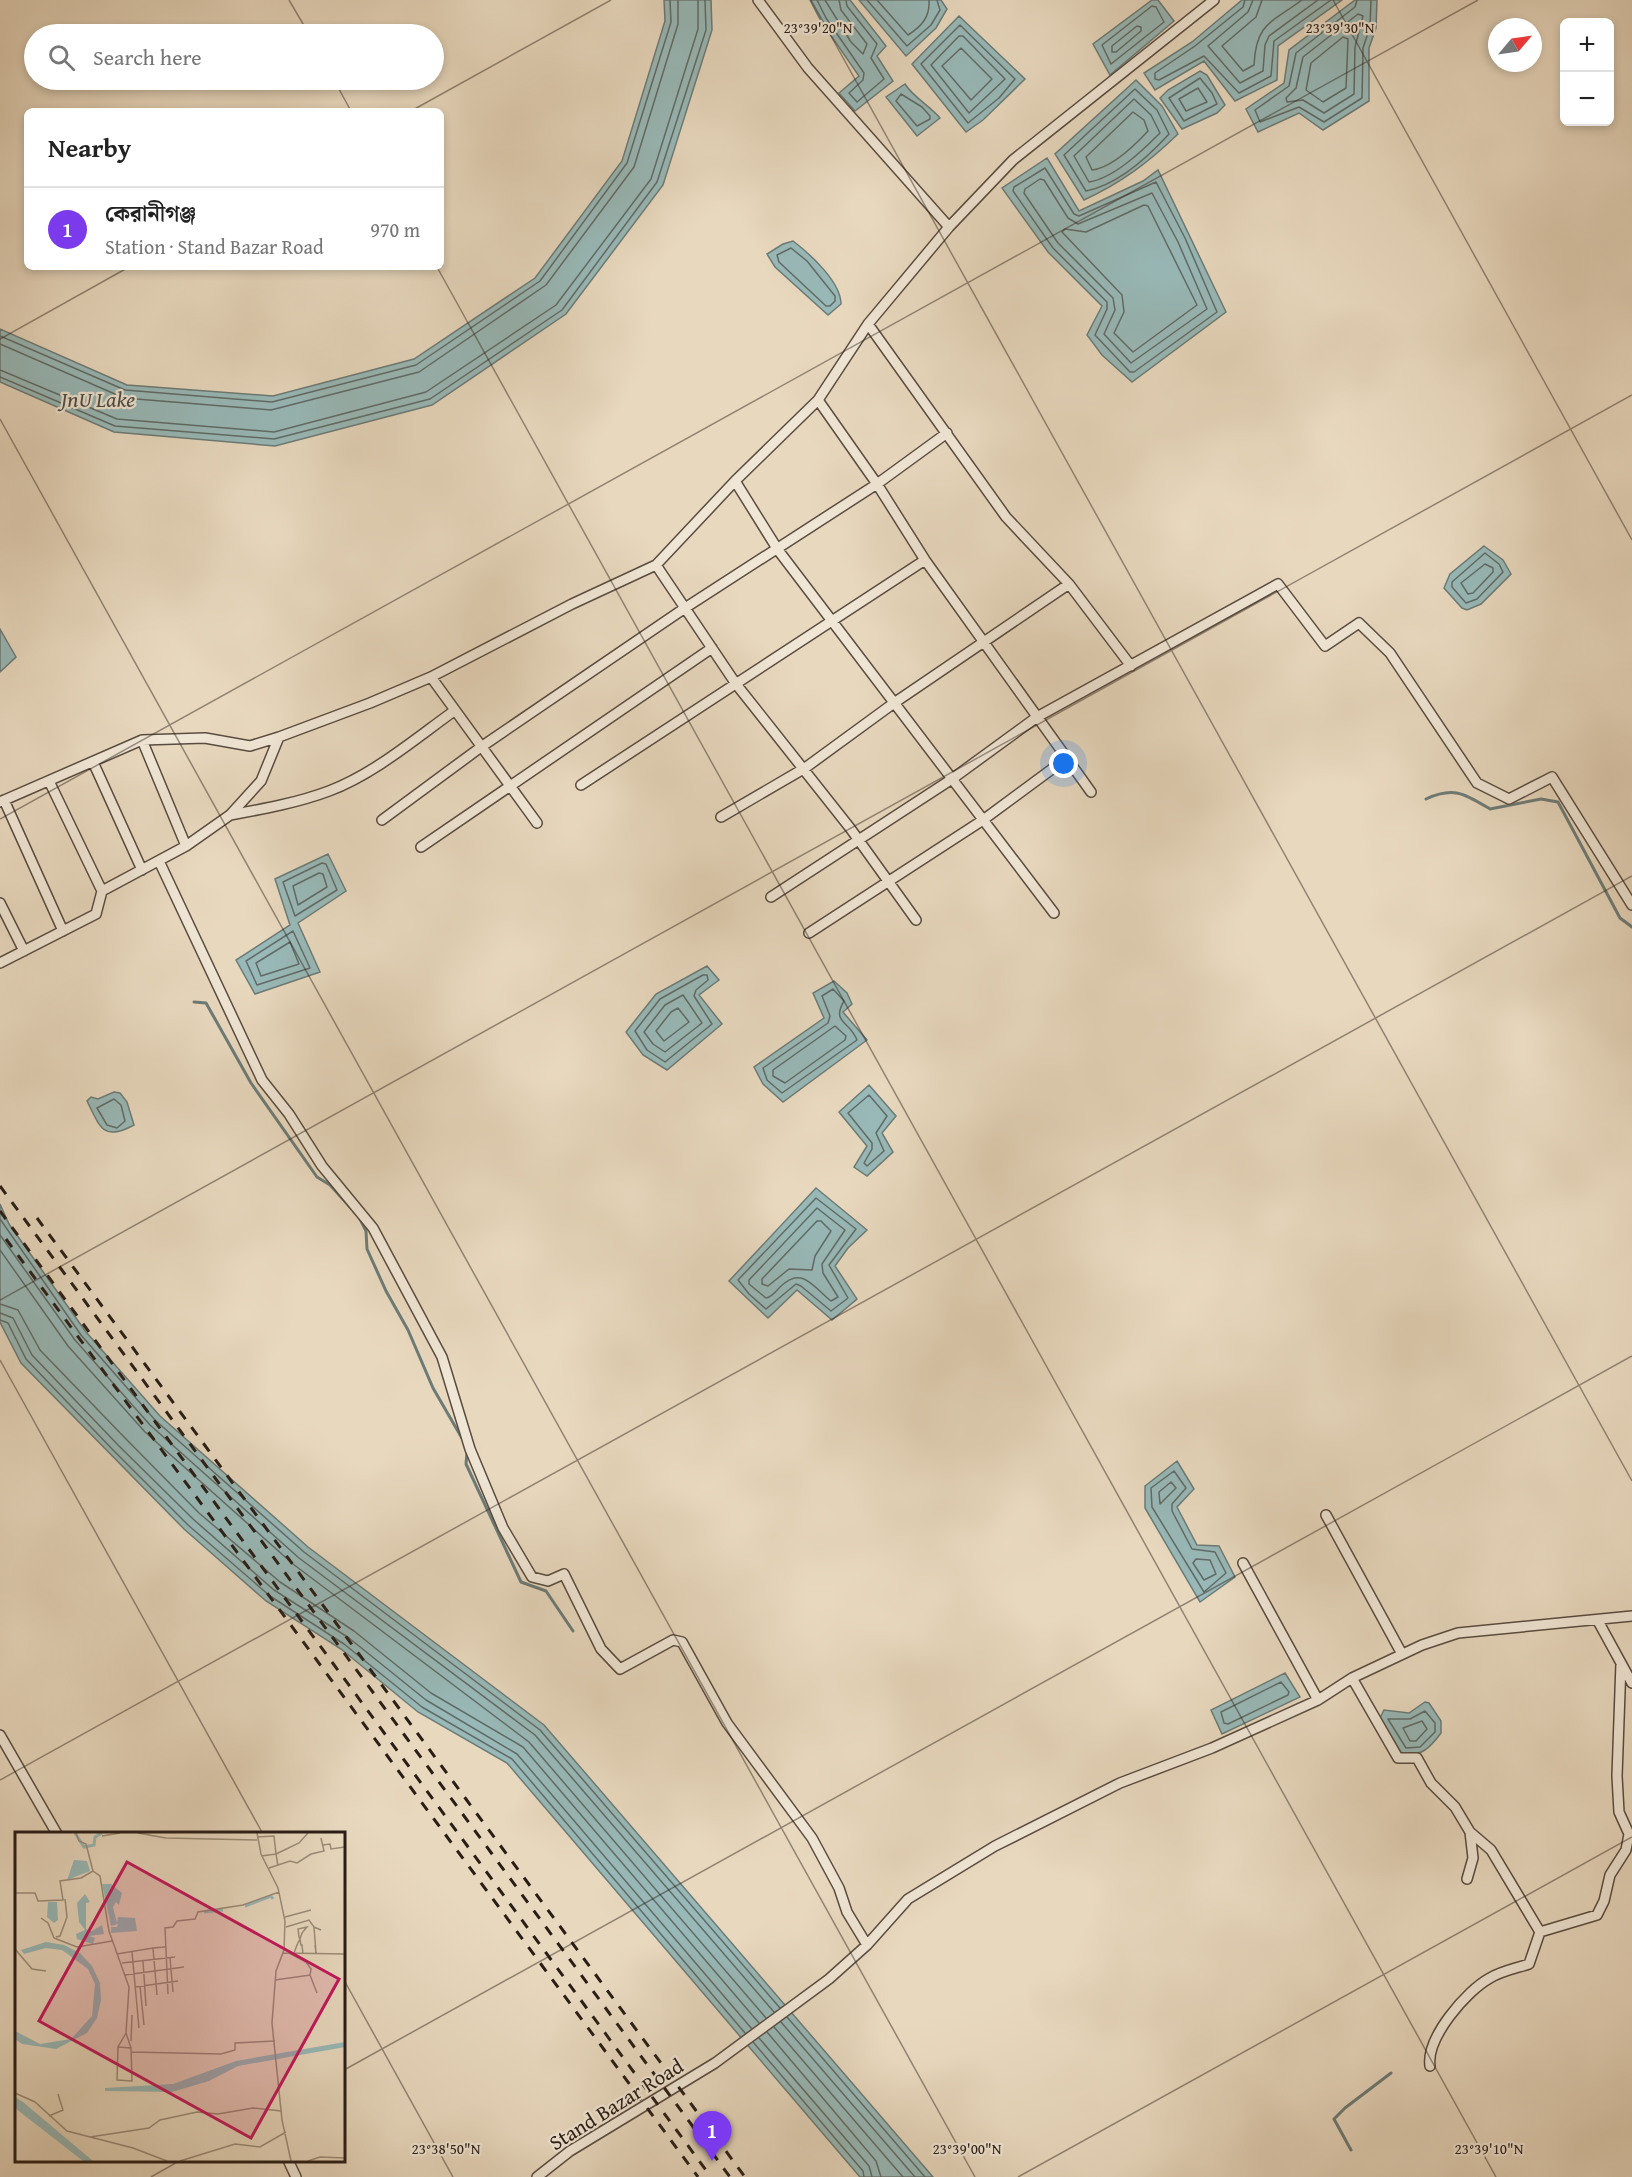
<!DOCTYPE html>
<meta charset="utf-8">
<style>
:root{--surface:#fff;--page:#f6f6f6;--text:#222;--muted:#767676;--line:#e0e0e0;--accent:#7c3aed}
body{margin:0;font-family:"Gentium Book Plus","Noto Serif Bengali",serif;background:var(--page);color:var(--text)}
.controls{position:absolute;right:18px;top:18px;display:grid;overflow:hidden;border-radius:9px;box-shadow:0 3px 9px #0003}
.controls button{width:54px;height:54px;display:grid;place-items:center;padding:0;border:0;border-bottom:2px solid var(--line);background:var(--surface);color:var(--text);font:30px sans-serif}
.compass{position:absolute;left:1488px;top:18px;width:54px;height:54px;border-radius:50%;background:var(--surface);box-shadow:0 3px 9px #0003;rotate:61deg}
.you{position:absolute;left:1064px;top:764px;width:21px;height:21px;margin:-15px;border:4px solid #fff;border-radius:50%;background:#1a73e8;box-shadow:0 0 0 9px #1a73e833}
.badge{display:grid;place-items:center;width:39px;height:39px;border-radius:50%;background:var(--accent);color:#fff;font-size:20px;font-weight:700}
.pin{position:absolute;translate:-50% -50px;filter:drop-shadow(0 2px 3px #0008)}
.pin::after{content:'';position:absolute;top:32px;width:21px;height:18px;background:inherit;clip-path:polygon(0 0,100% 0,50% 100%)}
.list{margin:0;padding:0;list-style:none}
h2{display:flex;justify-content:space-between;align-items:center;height:78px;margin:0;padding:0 24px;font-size:26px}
h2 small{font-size:20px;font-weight:400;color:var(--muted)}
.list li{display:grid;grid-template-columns:39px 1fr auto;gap:18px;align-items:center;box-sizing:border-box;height:84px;padding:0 24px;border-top:2px solid var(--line)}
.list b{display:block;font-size:22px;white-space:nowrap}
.list p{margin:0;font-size:20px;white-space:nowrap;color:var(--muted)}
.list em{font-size:20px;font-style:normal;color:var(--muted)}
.icon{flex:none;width:33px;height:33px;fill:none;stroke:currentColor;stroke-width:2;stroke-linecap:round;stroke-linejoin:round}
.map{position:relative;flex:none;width:1632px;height:2177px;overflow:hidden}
.search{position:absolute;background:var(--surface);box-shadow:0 3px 9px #0003;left:24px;top:24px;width:420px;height:66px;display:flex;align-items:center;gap:15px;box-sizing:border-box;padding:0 21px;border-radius:33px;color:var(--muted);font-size:22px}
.panel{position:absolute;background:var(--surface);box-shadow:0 3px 9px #0003;left:24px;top:108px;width:420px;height:162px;border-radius:9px}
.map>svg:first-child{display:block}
</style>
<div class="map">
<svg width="1632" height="2177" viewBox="0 0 1632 2177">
<rect width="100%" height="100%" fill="#e8d8be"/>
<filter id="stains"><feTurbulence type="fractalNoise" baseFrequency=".00333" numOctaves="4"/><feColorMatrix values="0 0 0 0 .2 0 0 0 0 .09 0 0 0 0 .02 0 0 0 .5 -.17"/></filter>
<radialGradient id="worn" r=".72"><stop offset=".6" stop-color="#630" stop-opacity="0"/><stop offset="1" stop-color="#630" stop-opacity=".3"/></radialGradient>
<path fill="#98b9b8" stroke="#6c7b77" stroke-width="1.5" d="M664,0h47l1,30 -49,155 -97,129 -134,91 -157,41 -161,-14 -114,-50v-53l127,56 146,11 141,-37 121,-81 87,-117 43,-140z
M810,0h40l36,46 -9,10 16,25 -38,30 -16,-18 20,-17 -38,-55z
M859,0h82l6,9 -11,19 -30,28z
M1152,0h6l16,21 -64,54 -17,-31z
M1242,0h100l-64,46 -1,34 -42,21 -31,-40 -49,29 -11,-17 48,-31z
M1355,0h22l-1,28 -7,20v53l-46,29 -24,-17 -41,19 -12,-23 38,-26 5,-33z
M959,16l66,63 -42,41 -17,12 -54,-68z
M1200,71l7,4 18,30 -8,8 -35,16 -22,-31 8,-8z
M1136,80l26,26 16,28c-29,28 -57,49 -94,66l-29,-46z
M905,84c7,12 25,22 35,34l-23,18 -31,-39z
M1047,158l32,53 64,-30 15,-11 68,142 -94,70 -30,-27 -15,-20 15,-29 -54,-54 -46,-64z
M793,241c17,13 48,41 48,63l-13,11 -53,-48 -8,-13 16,-10z
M1484,546l19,14 8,14 -30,30 -14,6 -5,-2 -18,-20 6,-14z
M0,629l16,28 -16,15z
M328,854l18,37 -48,32 22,49 -65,22 -19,-34 54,-35 -15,-46z
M707,966l12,14 -20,15 23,29 -55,46 -24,-15 -17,-23 30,-38z
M834,981l13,12 5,11 -9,8 24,28 -84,62 -20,-18 -9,-17 70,-49 -11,-25z
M869,1085l27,31 -14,17 11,19 -26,24 -13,-9 13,-21 -28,-34z
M114,1092l6,1 7,9 7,23c-31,17 -34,2 -47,-24l4,-4 7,2z
M816,1188l51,42 -19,18 -13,18 22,33 -25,21 -35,-30 -29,28 -39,-37z
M0,1204l9,20 77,108 74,84 148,131 236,178 389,452h-73l-353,-414 -89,-51 -77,-63 -75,-48 -82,-72 -163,-166 -21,-41z
M1177,1461l17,28 -17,18 20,38 22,1 16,31 -35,25 -55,-94v-22z
M1285,1673l15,24 -78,37 -11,-24z
M1425,1702l4,1 12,18v12c-11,15 -20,24 -39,21l-22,-36 4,-8 25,3z"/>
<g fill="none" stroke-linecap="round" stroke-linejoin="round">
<path stroke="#606b67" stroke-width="1.5" d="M817,0l9,18 38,55 -1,7 -14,13 8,9 27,-23 -13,-21 6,-14 -30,-38 -1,-6
M825,0l26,42 12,12 4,-10 -26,-34 -2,-10
M867,0l40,46 24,-21 9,-15 -3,-10
M877,0l31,35c14,-9 22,-18 21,-35
M1245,0l-2,7 -48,39 -40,27v6l4,1 45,-24 35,37 32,-17 3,-35 57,-41
M1253,0l-5,12 -40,34 32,37 23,-12 2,-26 4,-9 49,-36
M1262,0l-6,17 -34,29 21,25 11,-6c2,-42 17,-42 48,-65
M1357,0l-2,7 -59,46 -7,33 -34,24 5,12 39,-15 25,15 38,-24 1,-50 7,-21 1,-27
M1152,6l4,1 8,15 -53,42 -9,-19z
M1358,14l5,2 -8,31 -1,47 -30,19 -21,-13 -16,2 -1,-4 10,-10 7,-31z
M960,25l55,54 -16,19 -31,25 -47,-59z
M1137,26l4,1v4l-25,21h-4v-6z
M959,36h4l42,43 -36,34 -38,-48z
M1343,37l5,2 -2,49 -23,14 -17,-12 5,-27z
M961,48l31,31 -21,21 -29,-34z
M1200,78l12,15 5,11 -33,17 -15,-23z
M1198,88l9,14 -21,9 -7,-12z
M1135,89l22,21 12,24c-21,23 -52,51 -83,57l-22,-36z
M901,94l21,13 8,9v3l-13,7 -21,-25z
M1134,99l17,16 9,18c-18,18 -46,45 -71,49l-15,-26z
M1133,112l11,8 4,11c-13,14 -37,37 -56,39l-6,-13z
M1045,168l29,46 5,2 77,-34 29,56 32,74 -83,60h-4l-35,-37 12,-26v-7l-54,-54 -40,-57 1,-4z
M1040,179l4,1 24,38 10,6 74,-31 26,49 29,67 -76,54 -27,-29 11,-24 -2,-12 -55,-55 -34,-50 1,-4z
M1144,205l4,1 49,99 -64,47 -19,-19 10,-21 -2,-17 -60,-63 3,-3 21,3z
M791,248l16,13 28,35v5l-5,5h-4l-47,-44 -2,-7z
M0,336l125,54 147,12 144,-37 124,-84 87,-118 44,-141 -1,-22
M0,344l124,54 147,12 148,-38 127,-87 88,-118 44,-143v-24
M0,370l117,49 157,13 152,-40 130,-87 95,-126 47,-150v-29
M0,377l115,49 159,13 156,-40 132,-89 95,-128 49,-152 -1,-30
M1485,553l14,11 4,8 -26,27 -11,4 -14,-16v-5z
M1485,564l8,4v4l-20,21 -5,1 -7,-11z
M322,863l4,1 11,26 -42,26 -12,-34z
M319,873l4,1 4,13 -29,18 -5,-19z
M293,931l17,37 -53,17 -11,-24z
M290,942l9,22 -38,12 -5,-13z
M703,975h4l1,5 -12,10 -2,6 18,28 -47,38 -18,-12 -12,-19 25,-32z
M833,989l11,12c-13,22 6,20 13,39l-75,53 -15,-13 -4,-12 65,-45 2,-7 -8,-20z
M683,995l19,28 -37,29 -12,-8 -9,-12 21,-27z
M678,1008l11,14 -25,19 -8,-10 15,-19z
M835,1026l11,10 -1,4 -60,43 -12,-7v-6z
M869,1095l18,21 -11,17 8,18 -17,15 -3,-3 8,-14v-6l-24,-30z
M114,1099l7,6 4,16 -8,7 -10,-3 -10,-17z
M816,1198l40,31 -27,36 19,33 -17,13 -30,-25 -5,-2 -30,25 -17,-15 -11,-14z
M817,1208l28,22 -23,34 1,9 15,24 -7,4c-18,-14 -29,-36 -51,-14 -5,5 -8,10 -14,11l-17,-14v-4z
M0,1219l81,116 74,85 149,132 236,178 240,278
M817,1221h4l10,10 -16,25 -3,14 -23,-1 -21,17 -6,-2v-5z
M0,1235l75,105 75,85 149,133 236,177 239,277
M0,1250l68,96 77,86 148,132 236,178 237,276
M0,1304l18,6 22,40 85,88 74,75 81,69 74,49 77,62 92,54 236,276
M0,1313l13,5 19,37 86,90 75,74 81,71 75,48 77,62 91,54 235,275
M0,1320l8,3 18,36 87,91 75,75 82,71 74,48 78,63 90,52 233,274
M1174,1471l12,17 -14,16v7l20,38 23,3 11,21 -22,19 -52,-85 -1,-19z
M1171,1482l5,6 -16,16 -1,-12z
M1196,1559l14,1 6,14 -12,6 -11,-17z
M1281,1682l8,10 -1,3 -60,29 -4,-1 -3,-11z
M1425,1711l10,12v9l-15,15 -14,1 -18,-29h22z
M1422,1721l5,8 -11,12h-6l-7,-13z
M787,2017l138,160
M781,2022l134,155
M774,2027l129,150
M767,2032l109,129 5,16
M759,2038l110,128 3,11
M753,2042l110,129 1,6"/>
<path stroke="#6c7b77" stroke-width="3" d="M1426,799c28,-13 39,-5 64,10l51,-10 17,3 62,116 12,9
M194,1002l12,1 45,80 66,94 13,8 29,32 7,14 1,18 19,42 22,39 25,58 30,52
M467,1452l-1,12 55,118 25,9 27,40
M1351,2150l-17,-31 11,-11 46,-35"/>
<defs>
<path id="street" d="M758,0l50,68 141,159
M868,324l138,193 63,67
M818,400l59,84 48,76 166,232
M735,481l43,69 276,363
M656,565l80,119 114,144 66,92
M431,677l106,146
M93,762l49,108
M49,781l53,110
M581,785l344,-225
M4,800l59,131
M0,802l142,-62 63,-2 45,8 29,-9
M230,815c33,-6 67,-12 99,-24 45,-17 86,-52 125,-80
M721,817l84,-49 89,-65 175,-119 62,82
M382,820l99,-73 204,-139 192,-124 70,-51
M186,846l44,-31 31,-34 18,-44 91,-34 61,-26 141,-73 84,-39 79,-84 83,-81 50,-76 81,-97 64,-67 201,-160
M421,847l291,-199
M159,861l103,219 27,34 33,52 51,62 69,129 28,92 33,79 29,49 16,4 16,-7 37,75 19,20 53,-29 9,2 45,81 85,115 27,50 8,24 20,33
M771,897l181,-118 85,-62 241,-133 47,62 34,-23 31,30 87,130 32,16 43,-22 80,128
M0,903l24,48
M809,933l174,-113 84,-62
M0,963l96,-49 6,-23 84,-45 -44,-106
M1326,1515l76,139
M1243,1563l75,137
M1598,1621l34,62
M1352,1678l46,80h19l14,25 24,24 15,25 21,18 49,82 -11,32c-12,4 -28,7 -39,14 -24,13 -64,60 -60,88
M0,1735l57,99
M1467,1879l6,-21 -3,-26
M1540,1932l57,-17 7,-14 6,-26 16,-25 3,-16 -10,-22 -2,-36 4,-113
M288,2160l8,17
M537,2177l33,-26 145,-88 114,-84 38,-34 41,-46 87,-53 125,-63 92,-35 106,-48 34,-22 70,-33 36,-12 174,-17"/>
</defs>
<use href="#street" stroke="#594c40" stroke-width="12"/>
<use href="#street" stroke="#f0e6d5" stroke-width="9"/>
<path stroke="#291d16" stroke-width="3" stroke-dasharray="10 10" stroke-linecap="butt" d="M0,1186l730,991
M0,1211l711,966
M37,1218l708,959
M6,1239l692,938"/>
</g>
<path fill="none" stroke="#291d16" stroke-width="1.5" stroke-opacity="0.45" d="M289,0l20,34M811,0l821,1481M1333,0l299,540M334,80l17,31M411,111l200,-111M437,267l1059,1910M0,339l129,-72M0,419l975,1758M0,819l1478,-819M0,1300l1632,-905M0,1360l263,474M0,1780l1632,-904M344,1980l109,197M344,2070l1288,-714M151,2177l30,-17M1018,2177l614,-340"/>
<g text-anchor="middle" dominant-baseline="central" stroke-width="4.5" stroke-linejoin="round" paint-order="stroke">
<g font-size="21" fill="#291d16" stroke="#f0e6d5">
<text transform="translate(616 2104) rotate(-32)">Stand Bazar Road</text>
</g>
<g font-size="22" font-style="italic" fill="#4a4c47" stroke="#f0e6d5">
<text x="98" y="399">JnU Lake</text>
</g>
</g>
<g transform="translate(15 1832)">
<rect width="330" height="330" fill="#e8d8be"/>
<path d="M59,28l13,1 3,10 -23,9zM87,52h9l11,9 -3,12 -3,-3 -3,5 4,16 1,-6 17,1 2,13 -26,2v-6h6l1,-3 -7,2zM70,62l5,8 -4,1v26l6,2 10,-6 2,9 -15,2 6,2 -2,6 -16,-5 -1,-5 9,-4 -6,-8 -2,-19zM33,70h9l1,18 -4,3 -7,-6zM31,110l18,3 16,8 12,13 8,17 1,17 -4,18 -10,15 -31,16 -34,-5 -7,-5v-8l25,13 31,-5 21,-23 3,-32 -7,-15 -26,-19 -16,-2 -22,6 -3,-4zM330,210v5l-107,19 -29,15 -37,11 -67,-1v-3l68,-4 63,-23zM0,265l8,5 70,59h-10l-68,-53z" fill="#98b9b8"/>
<path fill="none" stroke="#98b9b8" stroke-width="3" d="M60,1l9,14 10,-2 1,-8 7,-4M230,74l26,-10 2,3M189,80l19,-2"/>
<path fill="none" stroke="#9c8d7b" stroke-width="1.5" d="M61,1l3,8 7,3 7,27 7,5 9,55 20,56 -3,46 5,15M123,1l28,5 91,2M242,1l4,21 17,34 7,33 -1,29 -8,21 -4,52 10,97 9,41M87,4l18,-3M242,5l17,-1 2,18 23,-11 9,-10M308,13l7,-1 1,5 14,-2M246,24l15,-2 2,12M254,36l21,-7 7,2 14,-9 13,-3 -3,-13M0,61h20l3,8 25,-1 -3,-19 21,-3 12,-7M270,85l26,-7M26,86l7,5 6,15M271,95l23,-7 5,7M41,105l4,-1 7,-19 -2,-18M39,106l23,9 35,-6M300,113l1,8 -2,-26 7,3M0,117l17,20 14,2M117,120l7,76M268,121l62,1M274,121l17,9 5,7 -1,6M279,121l3,-8 3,-6 2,-6 5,-6 -9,2 1,8 1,2 1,6h1l1,9M102,122l36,-6M155,126l3,34M128,129l3,45M107,131l53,-6M110,143l59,-8M260,148l35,-5 7,18M125,154l4,39M120,155l43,-6M153,162l-3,-66 8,-1 4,-6 18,-2 3,-7 45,-7 36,-13M142,163l-4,-47 12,-1M116,209l1,-26M103,215l13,1 1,33 -15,-1 1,-33 8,-14M116,220l90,2 14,-4v-7l40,-2M0,261l20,9 32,29 66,17 34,13M34,284l14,-6 -5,-16M75,305l59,-9 11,-8 37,-8 21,2 35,-6 28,3M165,329l55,-17 25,3 26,-15M293,329l12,-4 25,1"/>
<path fill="#c2185b" fill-opacity="0.15" stroke="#c2185b" stroke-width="3" d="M112,30l212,117 -88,159 -212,-117z"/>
<rect width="330" height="330" fill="none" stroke="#291d16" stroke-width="3"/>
</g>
<g font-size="15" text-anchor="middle" fill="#291d16" stroke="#f0e6d5" stroke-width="4.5" stroke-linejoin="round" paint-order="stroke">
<text x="818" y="33">23°39'20"N</text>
<text x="1340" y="33">23°39'30"N</text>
<text x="446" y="2154">23°38'50"N</text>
<text x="967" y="2154">23°39'00"N</text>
<text x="1489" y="2154">23°39'10"N</text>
</g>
<rect width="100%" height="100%" filter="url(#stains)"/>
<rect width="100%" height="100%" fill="url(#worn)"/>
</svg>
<div class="controls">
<button>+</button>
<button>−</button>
</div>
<svg class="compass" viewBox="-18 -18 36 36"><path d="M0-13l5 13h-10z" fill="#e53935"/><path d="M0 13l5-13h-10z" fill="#767676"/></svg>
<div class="you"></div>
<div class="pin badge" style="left:712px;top:2161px">1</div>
<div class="search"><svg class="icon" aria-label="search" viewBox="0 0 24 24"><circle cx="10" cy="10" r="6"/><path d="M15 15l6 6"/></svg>Search here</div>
<section class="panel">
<h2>Nearby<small></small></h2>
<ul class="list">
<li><span class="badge">1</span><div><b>কেরানীগঞ্জ</b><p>Station · Stand Bazar Road</p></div><em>970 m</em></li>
</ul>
</section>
</div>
